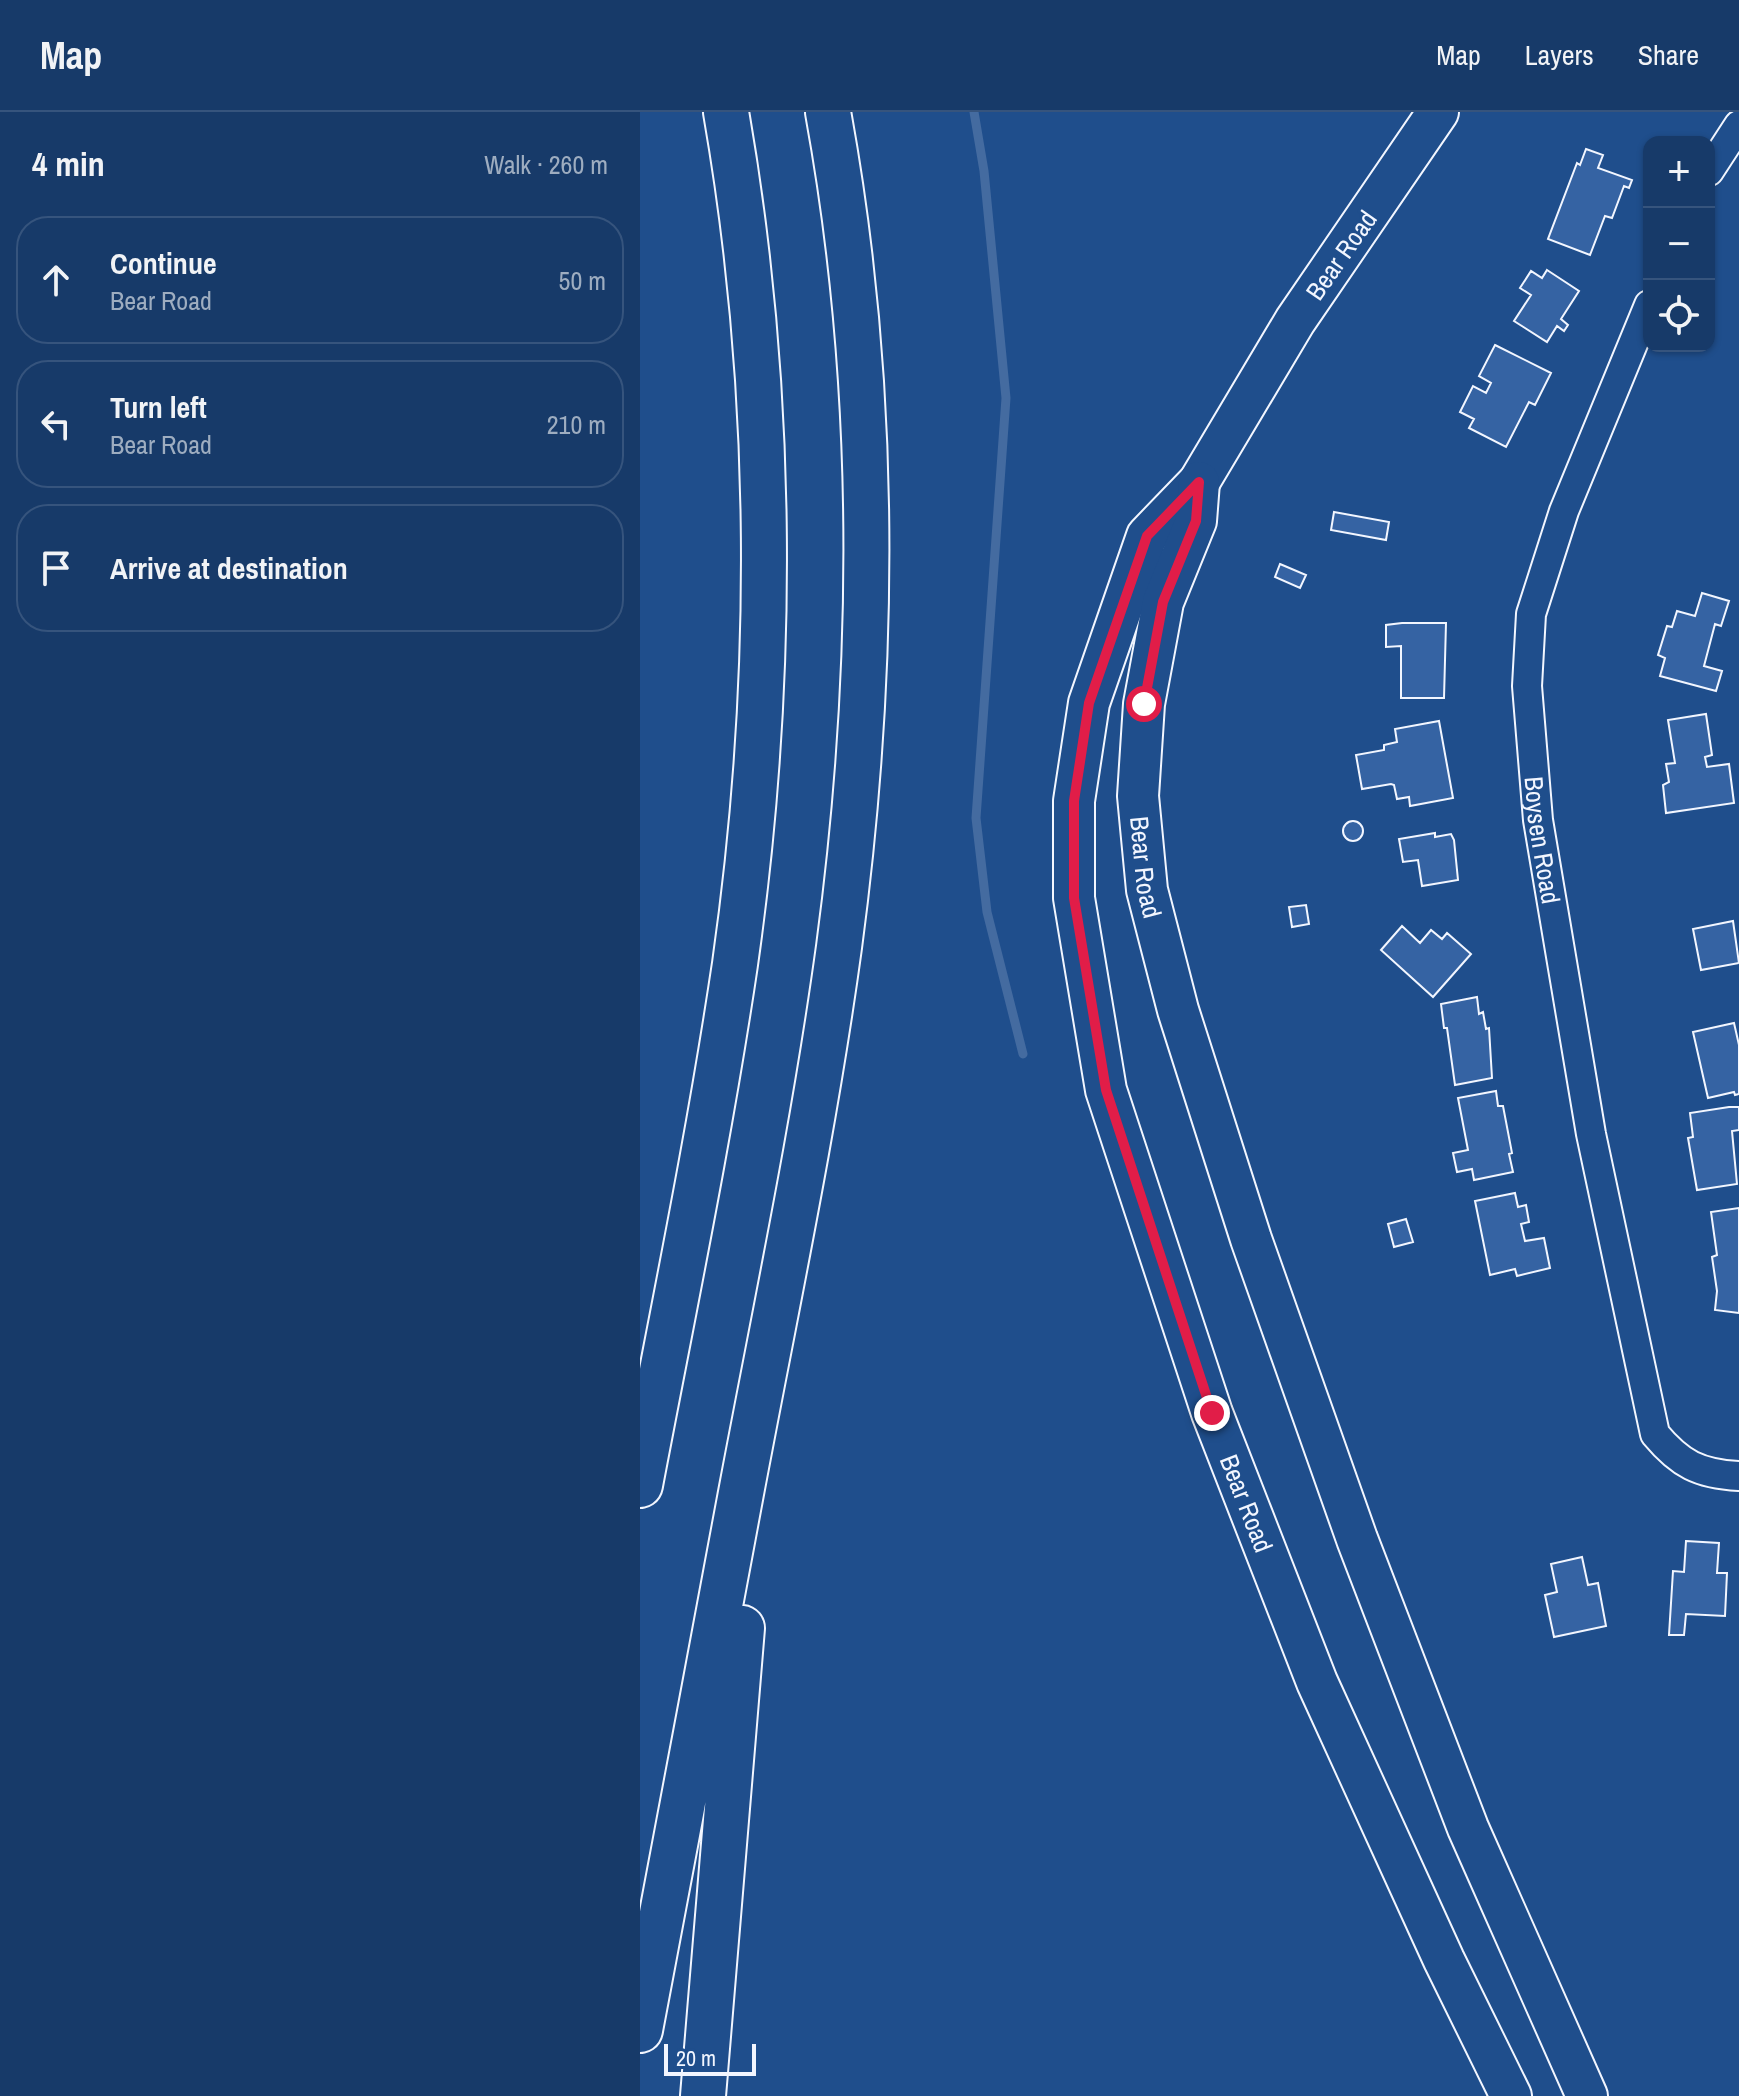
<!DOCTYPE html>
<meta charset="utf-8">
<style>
:root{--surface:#173a69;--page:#20416f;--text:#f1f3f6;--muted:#9eadc0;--line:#36547d}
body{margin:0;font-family:"Archivo Narrow",sans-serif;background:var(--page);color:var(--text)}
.controls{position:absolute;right:24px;top:24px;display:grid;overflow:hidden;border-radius:16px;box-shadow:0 2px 6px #0004}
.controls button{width:72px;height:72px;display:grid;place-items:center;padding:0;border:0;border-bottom:2px solid var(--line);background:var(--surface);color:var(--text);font:40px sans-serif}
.scale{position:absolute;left:24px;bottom:20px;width:92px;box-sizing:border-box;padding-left:8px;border:4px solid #f2f6ff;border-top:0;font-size:22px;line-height:28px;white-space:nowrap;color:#f2f6ff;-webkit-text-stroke:6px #1f4e8c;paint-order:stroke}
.stop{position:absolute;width:24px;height:24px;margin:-18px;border:6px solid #e11d48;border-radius:50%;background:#fff}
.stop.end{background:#e11d48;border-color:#fff;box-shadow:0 2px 8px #0008}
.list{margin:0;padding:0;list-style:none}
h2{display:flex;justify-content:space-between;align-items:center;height:104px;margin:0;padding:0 32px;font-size:34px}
h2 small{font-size:26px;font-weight:400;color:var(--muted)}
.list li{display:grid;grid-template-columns:52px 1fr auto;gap:24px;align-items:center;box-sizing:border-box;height:128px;margin:0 16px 16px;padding:0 16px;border:2px solid var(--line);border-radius:32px}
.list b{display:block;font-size:30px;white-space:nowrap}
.list p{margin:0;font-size:26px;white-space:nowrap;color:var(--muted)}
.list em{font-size:26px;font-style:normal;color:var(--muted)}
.icon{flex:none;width:44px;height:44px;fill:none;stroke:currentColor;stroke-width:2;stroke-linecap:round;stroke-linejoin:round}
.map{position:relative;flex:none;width:1099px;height:1984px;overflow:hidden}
header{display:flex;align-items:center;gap:48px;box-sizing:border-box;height:112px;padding:0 40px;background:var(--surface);border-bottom:2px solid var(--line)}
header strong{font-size:38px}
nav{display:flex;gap:44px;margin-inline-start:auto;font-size:28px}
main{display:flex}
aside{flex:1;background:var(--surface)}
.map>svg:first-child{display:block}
</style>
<header>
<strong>Map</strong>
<nav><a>Map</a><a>Layers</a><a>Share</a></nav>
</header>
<main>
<aside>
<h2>4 min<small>Walk · 260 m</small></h2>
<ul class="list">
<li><svg class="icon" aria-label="ahead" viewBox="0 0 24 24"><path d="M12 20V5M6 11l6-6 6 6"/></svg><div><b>Continue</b><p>Bear Road</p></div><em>50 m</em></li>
<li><svg class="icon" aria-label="left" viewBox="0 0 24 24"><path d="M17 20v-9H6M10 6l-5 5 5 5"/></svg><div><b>Turn left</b><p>Bear Road</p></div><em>210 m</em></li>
<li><svg class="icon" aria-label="arrive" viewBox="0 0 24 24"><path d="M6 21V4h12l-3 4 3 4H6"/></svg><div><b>Arrive at destination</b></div></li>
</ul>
</aside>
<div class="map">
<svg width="1099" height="1984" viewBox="0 0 1099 1984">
<rect width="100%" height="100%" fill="#1f4e8c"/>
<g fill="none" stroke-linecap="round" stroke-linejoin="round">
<path stroke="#446ba0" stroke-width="9" d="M334,0l10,59 22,227 -30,420 11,94 36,142"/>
</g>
<path fill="#3563a3" stroke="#f2f6ff" stroke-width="2" d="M946,37l17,6 -5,13 34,12 -3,8 -5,-2 -12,32 -7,-2 -15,39 -42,-16 29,-76 3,2z
M907,158l32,21 -18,28 7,6 -4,6 -7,-5 -10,16 -33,-21 17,-26 -11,-7 11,-17 11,7z
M855,233l56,28 -16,32 -6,-3 -23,45 -37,-19 5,-9 -14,-7 13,-26 13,7 5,-10 -12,-7z
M694,400l55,10 -3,18 -55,-10z
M640,452l26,11 -6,13 -25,-11z
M1062,481l27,8 -8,25 -6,-2 -11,42 18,5 -6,20 -56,-15 5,-18 -7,-3 9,-29 5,1 5,-16 18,5z
M762,511h44l-2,75h-43v-52l-15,1v-22z
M1066,602l6,41 -7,2 2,10 22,-3 5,39 -68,10 -3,-28 6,-3 -3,-18 9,-1 -7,-43z
M799,609l14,77 -43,8 -1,-9 -12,2 -3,-14 -3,-1 -29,5 -6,-34 28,-5v-5l13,-3 -2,-13z
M703 719a10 10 0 1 1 20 0a10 10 0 1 1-20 0Z
M795,721v4l16,-3 3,6 4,40 -36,6 -4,-26 -15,2 -4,-23z
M666,793l3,19 -17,3 -3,-20z
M1093,809l6,42 -38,7 -8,-41z
M762,814l18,17 11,-13 11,9 5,-6 24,21 -38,43 -52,-47z
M837,885l2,17 4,-2 3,17 3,-1 3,50 -37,7 -8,-57h-3l-3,-24z
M1094,911l5,22v49l-4,1 -1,-3 -26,6 -15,-66z
M856,979l2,15h5l9,47 -3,1 4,18 -39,8 -2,-11 -15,3 -4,-19 15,-3 -10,-52z
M1089,995h10v23l-7,1 5,53 -40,6 -9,-52 5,-1 -3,-24z
M875,1081l3,14 8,-2 3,17 -8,2 4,17 19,-3 6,30 -33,8 -2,-7 -25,6 -15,-74z
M1099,1096v105l-24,-3 2,-19 -5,-34 5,-2 -6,-43z
M766,1107l7,23 -19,5 -6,-23z
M1046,1429l33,2 -2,30h10l-2,43 -39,-2 -2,21h-15l4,-64 11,1z
M942,1445l6,28 10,-2 8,43 -52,11 -9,-42 12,-3 -6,-28z"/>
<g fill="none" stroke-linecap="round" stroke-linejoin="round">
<defs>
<g id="street">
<path d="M1069,59l30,-46"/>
<path id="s1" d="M1009,193l-85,206 -33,103 -4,72 11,134 53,314 64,300c25,30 44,40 84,42"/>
</g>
<g id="secondary">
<path id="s2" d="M798,0l-143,209 -96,161 -52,54 -58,167 -15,98v97l32,192 106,323 105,269 127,278 67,136"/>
<path id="s3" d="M559,370l-3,39 -33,81 -19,102 -6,92 9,94 31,120 73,229 106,300 111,289 119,268"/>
</g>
<path id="highway" d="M0,1373c33,-174 69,-346 95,-521 40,-281 40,-571 -9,-852
M0,1918c35,-179 67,-358 101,-537 34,-181 73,-363 98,-546 37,-276 39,-561 -11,-835
M63,1984l39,-468"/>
</defs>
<use href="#street" stroke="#f2f6ff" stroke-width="32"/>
<use href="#secondary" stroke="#f2f6ff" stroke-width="44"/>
<use href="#highway" stroke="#f2f6ff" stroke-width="48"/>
<use href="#street" stroke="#1f4e8c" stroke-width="28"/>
<use href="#secondary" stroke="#1f4e8c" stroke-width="40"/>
<use href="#highway" stroke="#1f4e8c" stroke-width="44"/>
</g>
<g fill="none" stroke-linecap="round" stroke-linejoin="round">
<path stroke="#e11d48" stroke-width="10" d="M504,592l19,-102 33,-81 3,-39 -52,54 -58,167 -15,98v97l32,192 106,323"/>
</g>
<g text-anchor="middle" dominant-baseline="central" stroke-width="6" stroke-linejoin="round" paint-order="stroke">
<g font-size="26" fill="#f2f6ff" stroke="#1f4e8c">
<text transform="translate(701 143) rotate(-55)">Bear Road</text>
<text stroke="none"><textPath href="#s1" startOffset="558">Boysen Road</textPath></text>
<text stroke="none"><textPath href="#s3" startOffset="394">Bear Road</textPath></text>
<text stroke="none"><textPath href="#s2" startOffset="1520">Bear Road</textPath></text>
</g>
</g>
</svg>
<div class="controls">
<button>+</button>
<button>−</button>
<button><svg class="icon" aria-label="locate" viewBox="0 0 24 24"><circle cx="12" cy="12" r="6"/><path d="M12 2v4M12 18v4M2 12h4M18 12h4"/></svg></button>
</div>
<div class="scale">20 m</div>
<div class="stop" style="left:504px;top:592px"></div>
<div class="stop end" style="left:572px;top:1301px"></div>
</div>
</main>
